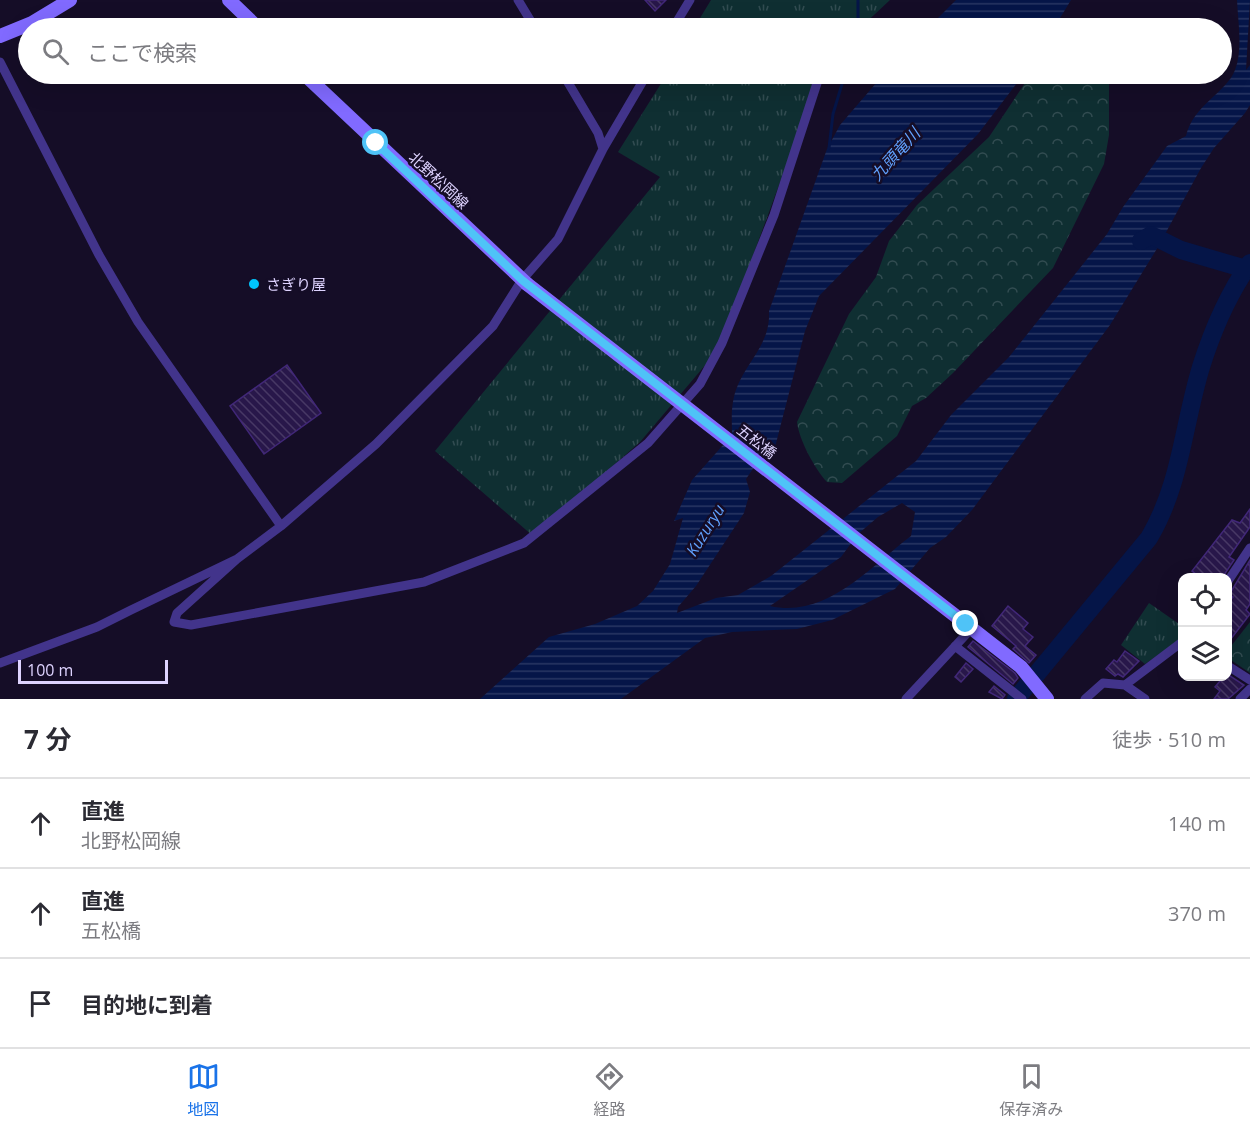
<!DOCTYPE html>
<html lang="ja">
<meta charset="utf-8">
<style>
:root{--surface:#fff;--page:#f2f2f3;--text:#2b2b33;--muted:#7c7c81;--line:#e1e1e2;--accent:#1a73e8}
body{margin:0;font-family:"Open Sans","Noto Sans JP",sans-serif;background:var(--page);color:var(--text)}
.controls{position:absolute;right:18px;bottom:18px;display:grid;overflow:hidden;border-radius:12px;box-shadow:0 6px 24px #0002}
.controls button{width:54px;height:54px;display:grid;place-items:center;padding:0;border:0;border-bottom:2px solid var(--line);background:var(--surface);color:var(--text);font:30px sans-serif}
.scale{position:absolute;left:18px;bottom:15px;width:150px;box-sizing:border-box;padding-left:6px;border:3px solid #ded3ff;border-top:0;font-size:16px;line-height:21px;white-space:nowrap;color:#ded3ff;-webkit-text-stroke:4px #150d27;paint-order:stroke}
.stop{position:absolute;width:18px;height:18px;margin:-14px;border:4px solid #4fc3f7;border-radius:50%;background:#fff}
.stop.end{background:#4fc3f7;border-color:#fff;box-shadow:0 2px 6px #0008}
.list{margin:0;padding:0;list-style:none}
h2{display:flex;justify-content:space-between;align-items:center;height:78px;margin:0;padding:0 24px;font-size:26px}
h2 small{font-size:20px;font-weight:400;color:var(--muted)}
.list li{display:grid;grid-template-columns:39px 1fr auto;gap:18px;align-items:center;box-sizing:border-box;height:90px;padding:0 24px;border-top:2px solid var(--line)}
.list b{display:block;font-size:22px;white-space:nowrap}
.list p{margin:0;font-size:20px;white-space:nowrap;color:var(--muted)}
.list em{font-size:20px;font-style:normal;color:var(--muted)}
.icon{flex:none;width:33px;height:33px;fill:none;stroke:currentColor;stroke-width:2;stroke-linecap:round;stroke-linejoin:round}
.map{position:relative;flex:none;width:1250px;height:699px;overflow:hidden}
.search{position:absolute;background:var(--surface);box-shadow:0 6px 24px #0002;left:18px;right:18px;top:18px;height:66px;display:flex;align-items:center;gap:15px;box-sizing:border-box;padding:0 21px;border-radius:33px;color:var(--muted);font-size:22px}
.sheet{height:348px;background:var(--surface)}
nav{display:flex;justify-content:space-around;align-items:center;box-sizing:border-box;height:84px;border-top:2px solid var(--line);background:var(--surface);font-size:16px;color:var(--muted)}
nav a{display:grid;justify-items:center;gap:3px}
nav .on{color:var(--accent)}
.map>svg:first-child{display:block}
</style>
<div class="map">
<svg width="1250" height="699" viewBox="0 0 1250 699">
<defs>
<pattern id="grass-tufts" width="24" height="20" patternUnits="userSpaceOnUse" patternTransform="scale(1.5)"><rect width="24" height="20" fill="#0f2f32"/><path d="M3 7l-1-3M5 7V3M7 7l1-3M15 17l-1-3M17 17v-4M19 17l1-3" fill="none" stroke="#324c51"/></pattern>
<pattern id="forest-crowns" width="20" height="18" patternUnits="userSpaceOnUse" patternTransform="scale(1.5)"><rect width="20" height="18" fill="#0f2f32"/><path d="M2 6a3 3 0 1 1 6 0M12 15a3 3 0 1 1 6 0" fill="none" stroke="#324c51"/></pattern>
<pattern id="water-rules" width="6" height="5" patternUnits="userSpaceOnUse" patternTransform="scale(1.5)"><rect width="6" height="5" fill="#051548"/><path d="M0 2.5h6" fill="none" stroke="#293663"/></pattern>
<pattern id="building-back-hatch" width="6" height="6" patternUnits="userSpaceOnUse" patternTransform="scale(1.5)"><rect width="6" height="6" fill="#28174a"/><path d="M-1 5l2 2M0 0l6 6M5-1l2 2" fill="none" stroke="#473865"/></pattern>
</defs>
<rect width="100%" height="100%" fill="#150d27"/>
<path fill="url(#grass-tufts)" d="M711,0h179l-30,28h-166z
M667,74h153l-102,276 -78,92 -107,94 -98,-85 225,-274 -42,-25z
M1149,603l33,23v9l-3,5 -34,24 -24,-19z"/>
<path fill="url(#forest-crowns)" d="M1031,74h78v61l-5,29 -51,104 -100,105 -27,25 -14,8 -15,30 -55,47 -15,-1c-12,-13 -28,-42 -30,-60l52,-108 27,-37 13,-36 28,-36 72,-68z
M1250,622v51l-22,-15v-8z"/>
<path fill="url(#water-rules)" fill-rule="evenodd" d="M956,0h115l-17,28h-126z
M1237,0h13l-4,70 4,-5v40l-5,8 -31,35 -13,20 -43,79 -48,78 -138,185 -26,27 -16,11 -35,41 -63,31 -35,9 -65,3 -27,6 -84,61h-141l69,-62 46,-13 42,-18 16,-15 17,-27 13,-46 -9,3 18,-41 40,-45c0,-11 -1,-22 1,-33 6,-36 38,-53 36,-91l58,-162 13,-24 44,-51h140l-46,60 -159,162 -14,35 -31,120 -7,-3 -21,31 4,13 -6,21 -48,73 -18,21 -1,6 39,-15 22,-3 33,-19 145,-115 35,-46 58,-58 98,-123 16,-27 44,-61 19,-10c7,-31 41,-44 49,-66 8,-21 3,-48 2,-70zM902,503l13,9 -4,24c-41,31 -85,83 -141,70l71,-49 17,-23 20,-17z"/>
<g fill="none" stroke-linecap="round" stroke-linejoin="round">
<path stroke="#051548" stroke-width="3" d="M858,28v-28
M829,148l4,-34 12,-40"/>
<path stroke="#051548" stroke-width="18" d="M1141,241l10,-6 30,15 65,19
M1016,699l133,-161c32,-54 34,-112 52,-171 11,-35 28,-74 49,-104"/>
</g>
<path fill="url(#building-back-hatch)" stroke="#412778" stroke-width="1.5" d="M645,0h21l-11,11z
M287,365l34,48 -57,41 -34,-48z
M1250,509v18l-21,30 5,3 -12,18h-21l-9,-7 40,-51 8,3z
M1250,560v44l-4,6 4,4 -23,30v-40l6,-7 -4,-2z
M1008,606l20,17 -5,6 10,8 -8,9 11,9 -7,8 -16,-14 3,-3 -24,-20z
M973,641l42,32 3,5 -5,6 -45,-37z
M1125,651l14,10 -16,16 -5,-3 -3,2 -9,-7 8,-9 3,2z
M966,663l7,6 -12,13 -6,-5z
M1227,674l17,11 -16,14h-14l6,-8 -5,-4 5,-6 -6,-5h13z
M994,686l11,9 -3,4 -13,-7z"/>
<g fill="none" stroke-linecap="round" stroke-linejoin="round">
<path stroke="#42348b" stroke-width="9" d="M518,0l17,28
M673,28l17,-28
M0,62l99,193 39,67 143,204
M603,149l44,-75
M237,559l-60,54 -3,9 17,3 233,-43 100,-39 124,-100 52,-59 22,-41 52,-128 46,-141
M1228,581l22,-33
M955,646l67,53
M0,663l97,-36 34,-17 106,-51 44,-33 95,-82 117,-118 29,-46 36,-41 45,-90 -5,-16 -35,-59
M1228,666l22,14
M1125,685l57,-43
M906,699l66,-71
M1085,699l18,-16 22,2 20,14
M1240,699l10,-10"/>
<path stroke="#816aff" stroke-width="14" d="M229,0l29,28
M0,36l32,-13 38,-23
M304,74l223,210
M966,624l55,43 26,32"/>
<path stroke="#816aff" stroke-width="14" d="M527,284l439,340"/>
</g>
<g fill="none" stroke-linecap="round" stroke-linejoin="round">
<path stroke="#4fc3f7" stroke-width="8" d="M376,143l146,137 444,344"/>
</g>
<circle fill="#00c5fe" stroke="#150d27" stroke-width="2" cx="254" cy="284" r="6"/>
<g text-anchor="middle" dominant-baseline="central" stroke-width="5" stroke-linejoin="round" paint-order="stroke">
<g font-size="15" fill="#ded3ff" stroke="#150d27">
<text transform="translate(439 180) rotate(43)">北野松岡線</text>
<text transform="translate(757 441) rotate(38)">五松橋</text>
</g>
<g font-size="15" fill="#ded3ff" stroke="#150d27" text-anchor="start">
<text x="266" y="284">さぎり屋</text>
</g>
<g font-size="16" font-style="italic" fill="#61a2ff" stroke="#150d27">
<text transform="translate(895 154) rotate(-48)">九頭竜川</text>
<text transform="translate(705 530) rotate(-58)">Kuzuryu</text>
</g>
</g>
</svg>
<div class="controls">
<button><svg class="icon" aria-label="locate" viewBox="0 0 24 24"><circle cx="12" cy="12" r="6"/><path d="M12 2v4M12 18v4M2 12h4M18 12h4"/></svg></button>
<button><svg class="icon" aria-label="layers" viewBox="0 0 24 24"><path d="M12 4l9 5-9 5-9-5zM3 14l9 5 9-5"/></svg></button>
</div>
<div class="scale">100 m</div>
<div class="stop" style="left:376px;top:143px"></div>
<div class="stop end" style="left:966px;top:624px"></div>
<div class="search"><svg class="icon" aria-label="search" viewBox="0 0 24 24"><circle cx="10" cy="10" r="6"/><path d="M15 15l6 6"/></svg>ここで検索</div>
</div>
<section class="sheet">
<h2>7 分<small>徒歩 · 510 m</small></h2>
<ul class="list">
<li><svg class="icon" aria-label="ahead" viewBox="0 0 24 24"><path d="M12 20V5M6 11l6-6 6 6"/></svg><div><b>直進</b><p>北野松岡線</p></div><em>140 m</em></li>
<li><svg class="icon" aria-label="ahead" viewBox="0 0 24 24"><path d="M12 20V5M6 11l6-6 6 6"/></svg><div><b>直進</b><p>五松橋</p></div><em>370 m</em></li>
<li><svg class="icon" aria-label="arrive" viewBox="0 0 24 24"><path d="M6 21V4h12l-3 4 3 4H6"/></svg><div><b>目的地に到着</b></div></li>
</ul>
</section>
<nav>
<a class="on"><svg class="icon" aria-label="map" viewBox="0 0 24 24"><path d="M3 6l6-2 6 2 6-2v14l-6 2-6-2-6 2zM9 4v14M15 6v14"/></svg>地図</a>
<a><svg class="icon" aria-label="directions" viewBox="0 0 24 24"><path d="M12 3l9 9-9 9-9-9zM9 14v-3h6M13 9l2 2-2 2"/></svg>経路</a>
<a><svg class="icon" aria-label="saved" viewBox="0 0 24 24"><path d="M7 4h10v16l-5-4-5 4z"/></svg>保存済み</a>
</nav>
